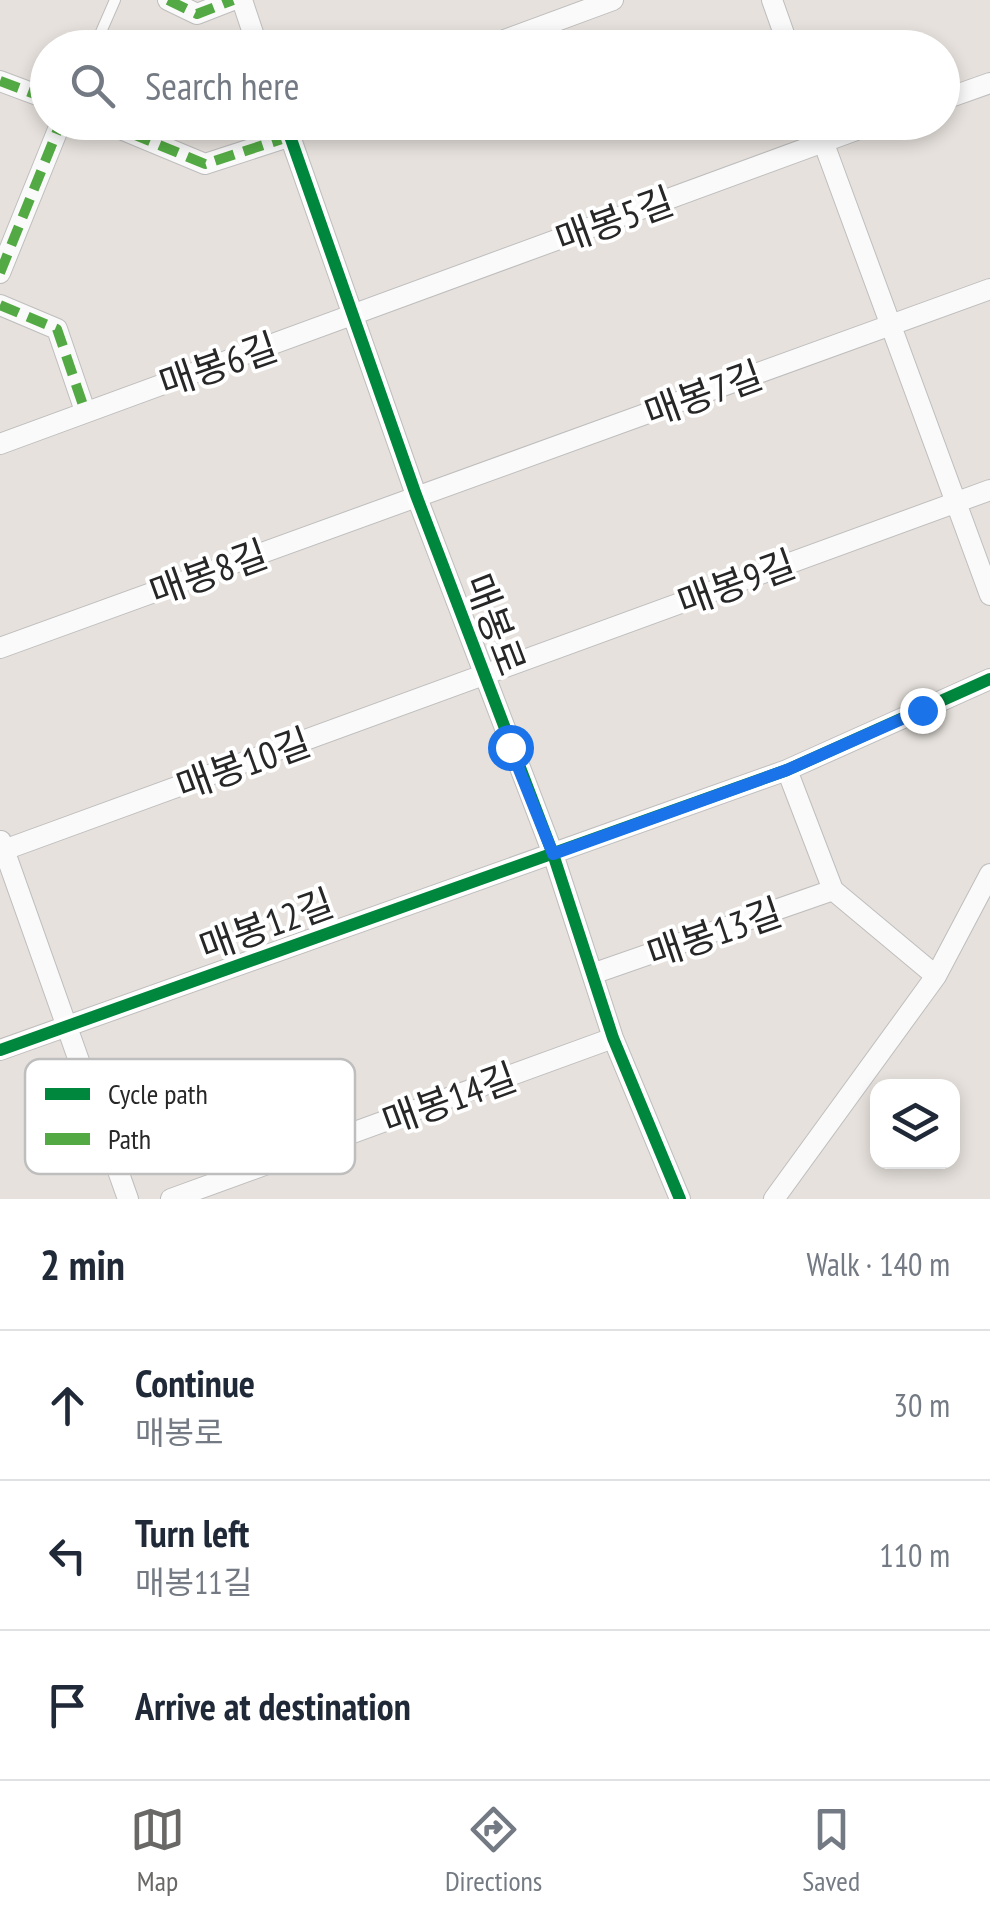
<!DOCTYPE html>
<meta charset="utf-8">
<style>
:root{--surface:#fff;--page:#f2f2f3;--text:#1f2937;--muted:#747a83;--line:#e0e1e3;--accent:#6a6866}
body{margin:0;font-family:"PT Sans Narrow","Noto Sans KR",sans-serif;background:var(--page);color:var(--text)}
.controls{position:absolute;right:30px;bottom:30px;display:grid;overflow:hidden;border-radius:20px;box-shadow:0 5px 15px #0003}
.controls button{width:90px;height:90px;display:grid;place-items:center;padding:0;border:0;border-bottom:2px solid var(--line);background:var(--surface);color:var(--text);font:50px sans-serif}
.stop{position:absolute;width:30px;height:30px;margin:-22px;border:8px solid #1a73e8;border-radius:50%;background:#fff}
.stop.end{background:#1a73e8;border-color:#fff;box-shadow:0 2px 10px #0008}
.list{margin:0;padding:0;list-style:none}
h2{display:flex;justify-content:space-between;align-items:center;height:130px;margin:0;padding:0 40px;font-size:42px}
h2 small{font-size:32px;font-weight:400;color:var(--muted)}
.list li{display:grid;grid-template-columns:65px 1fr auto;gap:30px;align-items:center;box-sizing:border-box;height:150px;padding:0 40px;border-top:2px solid var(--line)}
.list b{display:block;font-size:38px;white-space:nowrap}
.list p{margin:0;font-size:32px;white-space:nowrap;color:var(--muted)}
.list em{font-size:32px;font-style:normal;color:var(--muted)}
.icon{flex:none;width:55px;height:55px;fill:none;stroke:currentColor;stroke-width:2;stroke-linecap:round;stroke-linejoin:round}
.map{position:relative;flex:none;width:990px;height:1199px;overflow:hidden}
.search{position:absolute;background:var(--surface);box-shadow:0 5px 15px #0003;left:30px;right:30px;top:30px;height:110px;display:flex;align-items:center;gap:25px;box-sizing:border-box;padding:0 35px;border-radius:55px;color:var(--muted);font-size:38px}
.sheet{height:580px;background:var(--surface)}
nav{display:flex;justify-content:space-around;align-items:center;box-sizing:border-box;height:140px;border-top:2px solid var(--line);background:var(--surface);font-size:28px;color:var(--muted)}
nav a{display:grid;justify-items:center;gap:5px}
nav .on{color:var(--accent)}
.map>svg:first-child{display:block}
</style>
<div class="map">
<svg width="990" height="1199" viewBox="0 0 990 1199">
<rect width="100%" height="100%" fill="#e6e1dc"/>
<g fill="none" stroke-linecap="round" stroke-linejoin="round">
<defs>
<path id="lane" d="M94,48l21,-48"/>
<path id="street" d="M168,0l29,14 36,-14
M242,0l16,48
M772,0l17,48
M483,48l130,-48
M0,81l48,18
M942,100l48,-17
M104,122l101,42 83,-27
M285,122l131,373 137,359 60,184 67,161
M816,122l174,473
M0,273l61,-151
M0,305l57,24 28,82
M0,444l878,-322
M0,648l990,-359
M787,770l46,120 103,86
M1,841l127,358
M4,850l986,-360
M595,973l238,-83
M0,1050l787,-280 203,-91
M171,1199l442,-161
M774,1199l162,-223 54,-102"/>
</defs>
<use href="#lane" stroke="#bfbebe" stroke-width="12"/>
<use href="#street" stroke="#bfbebe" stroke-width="22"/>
<use href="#lane" stroke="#fbfafa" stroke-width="10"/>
<use href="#street" stroke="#fbfafa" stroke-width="20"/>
<path stroke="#53aa44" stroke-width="10" stroke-dasharray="20 10" stroke-linecap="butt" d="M168,0l29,14 36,-14
M0,81l48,18
M104,122l101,42 83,-27
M0,273l61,-151
M0,305l57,24 28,82"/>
<defs>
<path id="cycleway" d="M285,122l131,373 137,359 60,184 67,161
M0,1050l787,-280 203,-91"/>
</defs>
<use href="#cycleway" stroke="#fff" stroke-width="19"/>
<use href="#cycleway" stroke="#00873e" stroke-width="12"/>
</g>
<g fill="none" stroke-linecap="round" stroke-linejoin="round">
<path stroke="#1a73e8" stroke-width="12" d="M510,747l43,107 234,-84 135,-60"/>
</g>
<g text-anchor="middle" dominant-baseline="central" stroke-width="8" stroke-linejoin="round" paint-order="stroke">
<g font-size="38" fill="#272727" stroke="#fff">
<text transform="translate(614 219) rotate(-20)">매봉5길</text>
<text transform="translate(218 364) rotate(-19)">매봉6길</text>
<text transform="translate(703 393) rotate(-20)">매봉7길</text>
<text transform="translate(208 572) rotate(-20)">매봉8길</text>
<text transform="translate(736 582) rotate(-20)">매봉9길</text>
<text transform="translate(496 624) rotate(69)">매봉로</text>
<text transform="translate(243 763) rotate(-20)">매봉10길</text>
<text transform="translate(266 924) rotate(-20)">매봉12길</text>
<text transform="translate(714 932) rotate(-19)">매봉13길</text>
<text transform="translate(449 1098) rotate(-20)">매봉14길</text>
</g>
</g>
<rect x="25" y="1059" width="330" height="115" rx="15" fill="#fff" stroke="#bebebe" stroke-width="2.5"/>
<rect x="45" y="1088" width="45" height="12" fill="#00873e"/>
<rect x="45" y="1133" width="45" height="12" fill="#53aa44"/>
<g font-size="28" fill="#272727">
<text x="108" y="1104">Cycle path</text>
<text x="108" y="1149">Path</text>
</g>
</svg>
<div class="controls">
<button><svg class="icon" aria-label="layers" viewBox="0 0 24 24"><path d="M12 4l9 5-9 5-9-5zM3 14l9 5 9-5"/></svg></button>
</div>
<div class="stop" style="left:510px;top:747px"></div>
<div class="stop end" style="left:922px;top:710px"></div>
<div class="search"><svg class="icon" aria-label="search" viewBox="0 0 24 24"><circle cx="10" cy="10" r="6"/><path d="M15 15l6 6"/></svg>Search here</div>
</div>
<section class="sheet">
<h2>2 min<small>Walk · 140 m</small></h2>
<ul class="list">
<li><svg class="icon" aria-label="ahead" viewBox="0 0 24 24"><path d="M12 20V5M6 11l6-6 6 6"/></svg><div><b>Continue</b><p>매봉로</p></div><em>30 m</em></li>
<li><svg class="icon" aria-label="left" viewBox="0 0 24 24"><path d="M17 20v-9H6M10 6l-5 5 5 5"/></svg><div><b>Turn left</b><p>매봉11길</p></div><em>110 m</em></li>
<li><svg class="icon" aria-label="arrive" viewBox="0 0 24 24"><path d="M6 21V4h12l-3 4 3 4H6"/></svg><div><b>Arrive at destination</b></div></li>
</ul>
</section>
<nav>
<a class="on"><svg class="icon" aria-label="map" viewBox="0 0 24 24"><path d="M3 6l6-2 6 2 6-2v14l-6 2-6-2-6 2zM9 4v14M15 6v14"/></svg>Map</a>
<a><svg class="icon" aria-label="directions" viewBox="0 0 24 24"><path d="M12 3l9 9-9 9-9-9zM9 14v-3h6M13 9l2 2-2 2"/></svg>Directions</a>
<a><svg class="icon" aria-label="saved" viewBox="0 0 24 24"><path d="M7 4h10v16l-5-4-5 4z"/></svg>Saved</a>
</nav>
